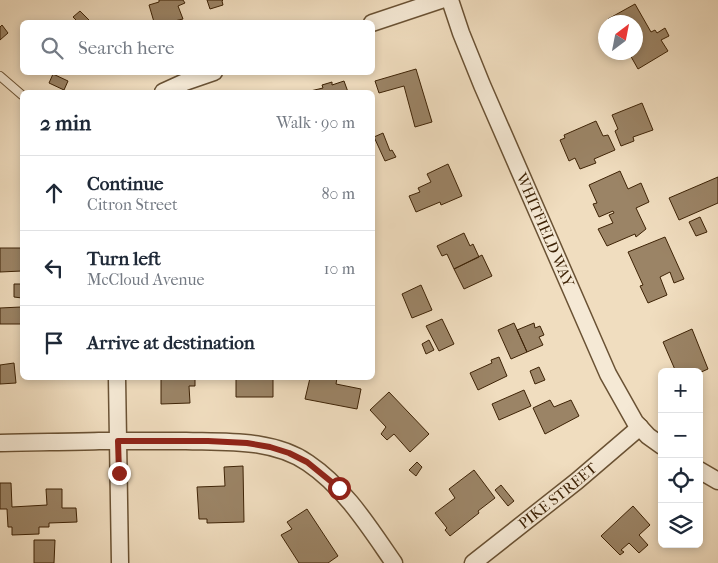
<!DOCTYPE html>
<meta charset="utf-8">
<style>
:root{--surface:#fff;--page:#f2f2f3;--text:#1f2937;--muted:#747a83;--line:#e0e1e3}
body{margin:0;font-family:"IM FELL French Canon",serif;background:var(--page);color:var(--text)}
.controls{position:absolute;right:15px;bottom:15px;display:grid;overflow:hidden;border-radius:8px;box-shadow:0 2px 8px #0003}
.controls button{width:45px;height:45px;display:grid;place-items:center;padding:0;border:0;border-bottom:1px solid var(--line);background:var(--surface);color:var(--text);font:25px sans-serif}
.compass{position:absolute;left:598px;top:15px;width:45px;height:45px;border-radius:50%;background:var(--surface);box-shadow:0 2px 8px #0003;rotate:32deg}
.stop{position:absolute;width:15px;height:15px;margin:-11px;border:4px solid #8f2418;border-radius:50%;background:#fff}
.stop.end{background:#8f2418;border-color:#fff;box-shadow:0 1px 5px #0008}
.list{margin:0;padding:0;list-style:none}
h2{display:flex;justify-content:space-between;align-items:center;height:65px;margin:0;padding:0 20px;font-size:21px}
h2 small{font-size:16px;font-weight:400;color:var(--muted)}
.list li{display:grid;grid-template-columns:32px 1fr auto;gap:15px;align-items:center;box-sizing:border-box;height:75px;padding:0 20px;border-top:1px solid var(--line)}
.list b{display:block;font-size:19px;white-space:nowrap}
.list p{margin:0;font-size:16px;white-space:nowrap;color:var(--muted)}
.list em{font-size:16px;font-style:normal;color:var(--muted)}
.icon{flex:none;width:28px;height:28px;fill:none;stroke:currentColor;stroke-width:2;stroke-linecap:round;stroke-linejoin:round}
.map{position:relative;flex:none;width:718px;height:563px;overflow:hidden}
.search{position:absolute;background:var(--surface);box-shadow:0 2px 8px #0003;left:20px;top:20px;width:355px;height:55px;display:flex;align-items:center;gap:12px;box-sizing:border-box;padding:0 18px;border-radius:8px;color:var(--muted);font-size:19px}
.panel{position:absolute;background:var(--surface);box-shadow:0 2px 8px #0003;left:20px;top:90px;width:355px;height:290px;border-radius:8px}
.map>svg:first-child{display:block}
</style>
<div class="map">
<svg width="718" height="563" viewBox="0 0 718 563">
<rect width="100%" height="100%" fill="#f0ddbf"/>
<filter id="stains"><feTurbulence type="fractalNoise" baseFrequency=".004" numOctaves="4"/><feColorMatrix values="0 0 0 0 .2 0 0 0 0 .09 0 0 0 0 .02 0 0 0 .5 -.17"/></filter>
<radialGradient id="worn" r=".72"><stop offset=".6" stop-color="#630" stop-opacity="0"/><stop offset="1" stop-color="#630" stop-opacity=".3"/></radialGradient>
<path fill="#9b8466" stroke="#3e2306" d="M159,0h24l2,3 -7,3 5,13 -13,3h-16l-5,-17 10,-3z
M207,0h16l-1,1 1,4 -13,4z
M635,4l16,28 4,-2 2,3 8,-5 4,8 -8,4 7,11 -30,18 -9,-16 7,-1v-2l5,-4 -5,-9v-15h-26l-2,-3z
M80,11l11,11h-13l-5,-5z
M2,25l6,8 -8,7v-13z
M416,69l16,53 -17,5 -11,-41 -25,7 -4,-12z
M53,74l15,7 -4,9 -15,-7z
M344,81l4,11h-42l17,-4 -1,-3 10,-3v3z
M642,103l11,27 -20,7 1,4 -13,5 -6,-15 3,-2 -6,-14z
M596,121l7,15 5,-1 7,15 -21,9 2,4 -16,6 -5,-11 -6,3 -9,-21 5,-2 -1,-3z
M383,133l7,18 2,-1 4,7 -11,4 -11,-24z
M448,164l14,32 -21,9 -1,-3 -24,10 -7,-16 11,-4 -2,-4 13,-6 -4,-8z
M620,171l8,18 13,-6 8,19 -13,6 10,21 -10,8 -1,-3 -28,12 -9,-17 15,-6 -4,-8 5,-2 -1,-2 -14,6 -6,-13 4,-1 -8,-18z
M718,177v26l-39,17 -10,-22z
M700,217l7,15 -11,4 -7,-14z
M464,233l6,13 3,-2 6,13 -25,12 -7,-15 -5,2 -5,-10z
M665,237l19,42 -10,4 -4,-11 -10,5 7,18 -19,8 -8,-17 3,-1 -15,-33z
M0,248h22v23l-22,1z
M482,255l10,21 -28,13 -10,-20z
M14,284h8v14l-8,-1z
M421,285l11,25 -20,8 -10,-24z
M21,307v17h-21v-16z
M442,319l12,25 -15,7 -13,-25z
M514,323l13,29 -16,7 -13,-29z
M534,323l1,5 5,-2 4,9 -5,2 4,8 -16,7 -10,-22z
M692,329l16,40 -9,4v-1h-23l-13,-30z
M429,340l5,10 -8,4 -4,-10z
M499,357l8,19 -29,14 -8,-17 22,-10 -1,-3z
M14,363l2,20 -16,1v-19z
M539,367l6,13 -10,4 -5,-13z
M161,378h34v8h-6l1,17 -29,1z
M236,378h37v19h-37z
M310,378h27l-1,6 25,5 -4,20 -52,-10z
M524,390l7,16 -32,14 -7,-16z
M389,392l40,42 -19,18 -16,-18 -7,6 -6,-6 5,-7 -16,-17z
M550,400l4,7 17,-7 8,16 -34,18 -12,-26z
M417,462l5,5 -6,9 -7,-6z
M243,466l1,56 -37,1v-4h-8l-2,-32 28,-1 -1,-19z
M474,470l21,28 -17,13 1,2 -29,23 -5,-6 2,-2 -12,-15 20,-15 -6,-9z
M0,483h11l1,24 35,-2 -1,-16h16v19h14l1,14 -28,1v4h-10v7l-27,1v-8h-4l-1,-18h-7z
M501,485l13,16 -6,5 -13,-16z
M633,506l17,19 -11,10 9,10 -9,8 -10,-10 -8,7 3,2 -4,3 -19,-19z
M307,509l31,47 -10,7h-29l-18,-28 11,-6 -5,-7z
M34,540h21l-1,23h-20z"/>
<g fill="none" stroke-linecap="round" stroke-linejoin="round">
<defs>
<path id="service" d="M0,76l22,19"/>
<g id="minor">
<path id="s1" d="M450,0l11,33 21,52 126,289 27,48 13,14 14,10"/>
<path d="M372,23l69,-23"/>
<path d="M163,92l22,-10 29,-10"/>
<path d="M117,378l3,185"/>
<path d="M0,443c33,-1 66,-1 99,-2 29,0 58,0 87,0 40,1 87,-2 122,22 37,25 61,64 86,100"/>
<path d="M699,470l19,11"/>
<path id="s2" d="M473,563l104,-82 63,-54"/>
</g>
</defs>
<use href="#service" stroke="#6a5234" stroke-width="10"/>
<use href="#minor" stroke="#6a5234" stroke-width="19"/>
<use href="#service" stroke="#f5e9d5" stroke-width="8"/>
<use href="#minor" stroke="#f5e9d5" stroke-width="16"/>
</g>
<g fill="none" stroke-linecap="round" stroke-linejoin="round">
<path stroke="#8f2418" stroke-width="6" d="M119,473l-1,-32h90l39,2 23,4 19,6 18,9 32,26"/>
</g>
<g text-anchor="middle" dominant-baseline="central" stroke-width="4.5" stroke-linejoin="round" paint-order="stroke">
<g font-size="15" fill="#3e2306" stroke="#f5e9d5">
<text stroke="none"><textPath href="#s1" startOffset="249">WHITFIELD WAY</textPath></text>
<text stroke="none"><textPath href="#s2" startOffset="108">PIKE STREET</textPath></text>
</g>
</g>
<rect width="100%" height="100%" filter="url(#stains)"/>
<rect width="100%" height="100%" fill="url(#worn)"/>
</svg>
<div class="controls">
<button>+</button>
<button>−</button>
<button><svg class="icon" aria-label="locate" viewBox="0 0 24 24"><circle cx="12" cy="12" r="6"/><path d="M12 2v4M12 18v4M2 12h4M18 12h4"/></svg></button>
<button><svg class="icon" aria-label="layers" viewBox="0 0 24 24"><path d="M12 4l9 5-9 5-9-5zM3 14l9 5 9-5"/></svg></button>
</div>
<svg class="compass" viewBox="-18 -18 36 36"><path d="M0-13l5 13h-10z" fill="#e53935"/><path d="M0 13l5-13h-10z" fill="#747a83"/></svg>
<div class="stop" style="left:339px;top:488px"></div>
<div class="stop end" style="left:119px;top:473px"></div>
<div class="search"><svg class="icon" aria-label="search" viewBox="0 0 24 24"><circle cx="10" cy="10" r="6"/><path d="M15 15l6 6"/></svg>Search here</div>
<section class="panel">
<h2>2 min<small>Walk · 90 m</small></h2>
<ul class="list">
<li><svg class="icon" aria-label="ahead" viewBox="0 0 24 24"><path d="M12 20V5M6 11l6-6 6 6"/></svg><div><b>Continue</b><p>Citron Street</p></div><em>80 m</em></li>
<li><svg class="icon" aria-label="left" viewBox="0 0 24 24"><path d="M17 20v-9H6M10 6l-5 5 5 5"/></svg><div><b>Turn left</b><p>McCloud Avenue</p></div><em>10 m</em></li>
<li><svg class="icon" aria-label="arrive" viewBox="0 0 24 24"><path d="M6 21V4h12l-3 4 3 4H6"/></svg><div><b>Arrive at destination</b></div></li>
</ul>
</section>
</div>
